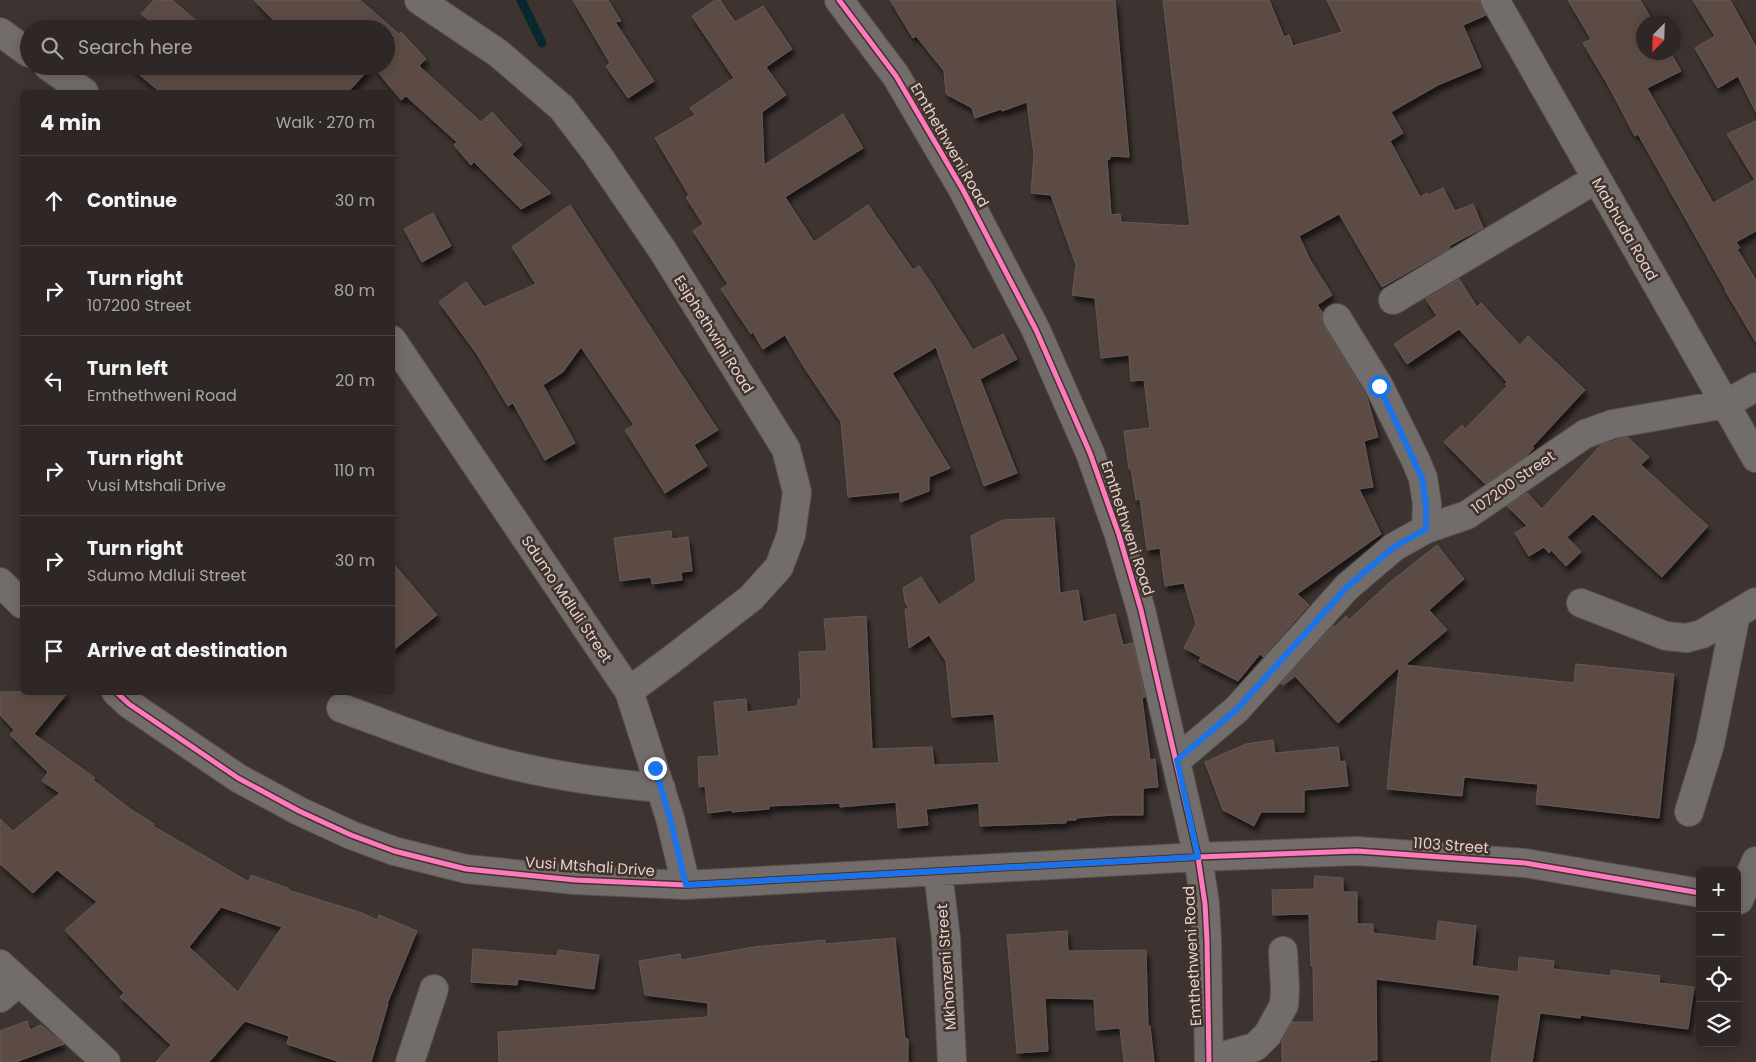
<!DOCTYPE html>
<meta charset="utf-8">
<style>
:root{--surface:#2e2725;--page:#3a3332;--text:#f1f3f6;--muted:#a7a5a7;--line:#494442}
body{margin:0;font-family:Poppins,sans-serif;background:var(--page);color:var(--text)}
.controls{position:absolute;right:15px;bottom:15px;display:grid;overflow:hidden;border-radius:8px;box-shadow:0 2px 12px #0003}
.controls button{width:45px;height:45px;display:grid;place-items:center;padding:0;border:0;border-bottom:1px solid var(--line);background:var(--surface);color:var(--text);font:25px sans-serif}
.compass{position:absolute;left:1636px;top:15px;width:45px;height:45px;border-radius:50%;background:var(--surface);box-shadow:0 2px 12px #0003;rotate:203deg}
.stop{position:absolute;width:15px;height:15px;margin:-11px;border:4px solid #1a73e8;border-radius:50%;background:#fff}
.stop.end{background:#1a73e8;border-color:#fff;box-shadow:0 1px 5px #0008}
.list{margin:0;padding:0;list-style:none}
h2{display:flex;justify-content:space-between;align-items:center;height:65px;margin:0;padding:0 20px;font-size:21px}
h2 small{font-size:16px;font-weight:400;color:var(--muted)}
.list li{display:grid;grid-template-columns:32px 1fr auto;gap:15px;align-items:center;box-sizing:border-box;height:90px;padding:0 20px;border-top:1px solid var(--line)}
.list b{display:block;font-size:19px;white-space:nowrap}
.list p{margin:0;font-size:16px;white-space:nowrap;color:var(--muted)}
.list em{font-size:16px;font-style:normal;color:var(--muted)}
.icon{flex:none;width:28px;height:28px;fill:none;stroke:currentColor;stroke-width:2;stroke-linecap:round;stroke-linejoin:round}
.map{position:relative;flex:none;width:1756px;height:1062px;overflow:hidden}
.search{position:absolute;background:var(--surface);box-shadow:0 2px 12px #0003;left:20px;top:20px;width:375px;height:55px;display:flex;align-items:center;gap:12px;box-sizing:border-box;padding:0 18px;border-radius:28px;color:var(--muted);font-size:19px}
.panel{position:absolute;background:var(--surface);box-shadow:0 2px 12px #0003;left:20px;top:90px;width:375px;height:605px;border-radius:8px}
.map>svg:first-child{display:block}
</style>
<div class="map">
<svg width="1756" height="1062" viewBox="0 0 1756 1062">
<defs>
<filter id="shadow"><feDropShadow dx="3" dy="5.5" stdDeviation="2.5" flood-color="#0009"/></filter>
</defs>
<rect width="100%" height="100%" fill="#3d3431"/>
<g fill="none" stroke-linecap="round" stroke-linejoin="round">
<path stroke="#07282d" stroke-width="9" d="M521,0l21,43"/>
</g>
<path fill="#5c4b45" stroke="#625a57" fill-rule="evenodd" filter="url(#shadow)" d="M154,0h18l33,28 -46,1 -18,-15z
M254,0h106l39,34 2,-2 25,27 -7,7 62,56 11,-10 30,33 -10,9 39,39 -30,16 -47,-47 -3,3 -17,-20 3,-3 -51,-46 -5,4 -28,-34h13v-37h-104z
M573,0h35l13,21 -6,1 39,59 -26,17 -22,-32 4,-3z
M715,0h5l15,22 28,-16 29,43 -26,18 20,28 -24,17 2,53 79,-51 20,34 -78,49 29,45 54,-37 45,65 6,-4 12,17 42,67 30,-16 14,25 -37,20 37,94 -33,13 -48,-139 -44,26 58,95 -21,9v14l-29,11v-10l-52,5 -7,-75 -37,-55 -19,-32 -22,14 -10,-17 -2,2 -30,-45 7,-5 -35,-53 10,-7 -17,-27 3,-2 -34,-57 40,-23 -5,-7 44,-30 -42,-62z
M890,0h225l14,157 -19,-1v3h-3l4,56 9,-1 1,8 69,4 -27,-226h106l15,37 5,-2 4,11 49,-14 -15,-32h152l7,15 -23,10 18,42 -43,18 -47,27 12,21 -13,8 30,56 7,-4 1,2 15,-7 12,23 18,-7 10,24 -34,18 1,2 -68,39 -43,-73 -40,22 11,24 22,35 -15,10 6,8 -2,6 3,7 43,71 11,40 -14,4 9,46 -14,2 22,45 -84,60 12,11 -46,52 -3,-3 -22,27 -39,-20 2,-4 -17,-9 12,-24 -12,-41 -19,3 -5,-38 -13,2 -7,-51 -4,1 -5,-31h-2l-5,-38 26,-3 -6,-48 -13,1 -2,-26 -28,3 -6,-60 -23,-3 4,-30 -25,-70 -20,-2 3,-38 -7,-53 -25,9 -1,-2 -26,9 -3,-10 -26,-14 -2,-23 -28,-35 -3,2z
M1568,0h72l13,22h-9v30h26l11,19 -34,17 66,115 42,-23 -28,-46 29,-13v110l-20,11 4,6 -3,1 19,31v62l-31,-52h1l-88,-156 -3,2 -28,-53 -24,-40 8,-4z
M1693,0h37l26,47v65l-18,-36 -20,12 -23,-40 20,-12z
M129,66h243l-24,26h-188z
M570,205l148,225 -24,15 13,21 -42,27 -40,-63 9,-5 -53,-78 -18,25 -20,13 32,58 -30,17 -32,-57 -5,3 -31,-52 -38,-52 27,-20 18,25 52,-23 -24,-37z
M433,213l18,33 -29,16 -18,-33z
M1459,279l18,28 4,-4 39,42 8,-9 57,54 -53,57 2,1 -7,7 -42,29 -41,-42 18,-17 3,4 42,-43 -2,-2 2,-2 -48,-53 -52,35 -13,-20 43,-28 -11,-17z
M1627,437l22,20 -8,8 67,61 -46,51 -69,-63 -26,23 14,15 -15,14 -15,-16 -2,3 -5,-6 -15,9 -14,-23 12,-7 -20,-20 20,-13 15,16 59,-64z
M1054,518l6,75 18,-3 5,32 32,-8 8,31 10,-2 12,54 -3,1 8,62 5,-1 3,28 -15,1v27h-30l-37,3v2h-10v3l-86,3 -1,-23 -53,6 2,16 -30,3 -2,-26 -56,5v-4l-71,3v3l-37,3v-2l-24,3 -3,-27 -6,1 -1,-30 21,-1 -5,-54 32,-3 1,13 51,-6v-7h3l-2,-47 28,-1 -3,-32 42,-3 6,133 60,-2 2,18 65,-2 -5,-49 -42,3 -6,-56 -17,-26 -20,13 -4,-39h4l-4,-7 -2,-14 18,-11 18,28 37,-24 -5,-45 32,-16z
M671,531l1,8 16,-2 4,34 -11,1 1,8 -30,4 -1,-7 -31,4 -6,-43z
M1437,545l27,34 -35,31 18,20 -42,35 169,18 2,-19 98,10 -15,144 -123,-14 2,-20 -74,-7 -2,19 -75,-7 12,-122 -61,56 -43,-47 -12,9 -2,-2 52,-57 2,1 11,-11 3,4 40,-37z
M392,562l45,53 -45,36z
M0,692h68l-34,42 61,44 -2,2 36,28 25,16 -1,2 96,56 2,-7 37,13v2l74,23 15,7 2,-5 38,16 -30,73h1l-17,58h-31l-53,-18 2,-8 -44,-15 -36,41h-53l15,-17 -51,-48 4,-4 -59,-63 32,-28 -40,-32 -24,23 -33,-29v-45l13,12 47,-38 -18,-12 6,-9 -38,-37 4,-5 -14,-15zM221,907l61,20 -44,65 -49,-45z
M1273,740l2,13 63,-6 2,15 5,-1 3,25 -44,4v22h-43l-7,14 -31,-16 -18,-48 41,-18z
M1315,876l28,2v14h14v32h16v9l63,8 2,-20 38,5 -4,40 46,6 1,-15 35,4 -1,8 58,7v-6l49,6 -1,7 35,4 -6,42 -108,-14v3l-40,-5 -8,49h-41l9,-67 -124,-16 1,81h-7v2h-88v-20l10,-20h22l-1,-56h-2l-2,-52 -36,1 -1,-25 42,-1z
M1067,931l1,20 78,-1 2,76h2l4,36h-30l-4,-34 -24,2 -2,-31 -49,-1 3,53 -31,2 -10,-118z
M895,938l10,101h3v23h-409l-1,-30 210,-15v-14l-63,-8 -6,-34 41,-7 1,6 73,-13 71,-7v4z
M473,949l84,7 1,-6 41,5 -5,34 -76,-10 -1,6 -46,-3z
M27,1021l3,9 11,-5 23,19 -48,18h-16v-31z"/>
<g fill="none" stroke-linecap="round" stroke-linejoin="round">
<defs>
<path id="minor" d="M419,0l79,53 64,55 35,46 66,97 123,198 11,43 -6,43 -12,32 -28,31 -80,62 -42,31
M839,0l57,76 67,114 73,140 54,123 29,82 22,75 57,247 7,47 2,37 2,121
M1495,0l261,458
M0,32l29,21
M48,66l36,26
M1393,300l203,-121
M1337,318l42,68 37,75 7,17 4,26 -1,25
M392,340l237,351 41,127 16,67
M0,582l22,22
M1581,603l85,33 21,2 15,-4 54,-32
M116,692l13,12 109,74 61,33 52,24 43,16 72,18 109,11 111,5 512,-28 159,-6 168,12 175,30
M341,708c37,13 73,28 111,40 67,23 138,34 209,40
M1177,760l60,-51 110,-122 47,-40 32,-18 41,-14 118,-81 28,-10 113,-20 30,-17
M1689,812l21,-68 26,-130
M938,872l8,67 6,123
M1739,900l17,-39
M0,964l106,98
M0,998l19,-16
M1209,1060l46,-13 13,-13 16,-29 1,-16 -2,-38
M410,1062l24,-73"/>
</defs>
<use href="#minor" stroke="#59524e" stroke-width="30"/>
<use href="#minor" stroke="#726c6b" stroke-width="28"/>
<defs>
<path id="cycleway" d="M839,0l57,76 67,114 73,140 54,123 29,82 22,75 57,247 7,47 2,37 2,121
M116,692l13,12 109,74 61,33 52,24 43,16 72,18 109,11 111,5 512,-28 159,-6 168,12 175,30"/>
</defs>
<use href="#cycleway" stroke="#43312b" stroke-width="8"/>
<use href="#cycleway" stroke="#fd7abc" stroke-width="5"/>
</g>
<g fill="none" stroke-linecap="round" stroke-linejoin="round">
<path stroke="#1a73e8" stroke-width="6" d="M655,768l15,50 16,67 512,-28 -21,-97 60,-51 110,-122 47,-40 32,-18v-25l-4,-26 -43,-92"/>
</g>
<g text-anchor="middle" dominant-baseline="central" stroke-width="5" stroke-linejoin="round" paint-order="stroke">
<g font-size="15" fill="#dfd4d0" stroke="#43312b">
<text transform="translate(950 145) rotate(60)">Emthethweni Road</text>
<text transform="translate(1625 229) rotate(60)">Mabhuda Road</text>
<text transform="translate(714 334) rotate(58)">Esiphethwini Road</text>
<text transform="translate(1513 482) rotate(-35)">107200 Street</text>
<text transform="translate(1128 528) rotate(72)">Emthethweni Road</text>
<text transform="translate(567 599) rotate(56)">Sdumo Mdluli Street</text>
<text transform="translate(1451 845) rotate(4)">1103 Street</text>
<text transform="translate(590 866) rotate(4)">Vusi Mtshali Drive</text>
<text transform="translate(1192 956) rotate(-93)">Emthethweni Road</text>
<text transform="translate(946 967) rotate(-94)">Mkhonzeni Street</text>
</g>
</g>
</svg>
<div class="controls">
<button>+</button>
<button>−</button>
<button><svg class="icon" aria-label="locate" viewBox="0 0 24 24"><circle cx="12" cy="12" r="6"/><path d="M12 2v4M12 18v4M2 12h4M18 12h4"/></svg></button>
<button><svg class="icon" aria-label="layers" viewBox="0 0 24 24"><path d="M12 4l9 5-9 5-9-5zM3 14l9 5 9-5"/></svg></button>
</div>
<svg class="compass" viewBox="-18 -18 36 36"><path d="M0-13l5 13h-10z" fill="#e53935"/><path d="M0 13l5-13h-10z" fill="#a7a5a7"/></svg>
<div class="stop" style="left:1379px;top:386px"></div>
<div class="stop end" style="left:655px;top:768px"></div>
<div class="search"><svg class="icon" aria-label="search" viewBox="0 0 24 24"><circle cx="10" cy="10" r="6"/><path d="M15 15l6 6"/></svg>Search here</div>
<section class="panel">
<h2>4 min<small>Walk · 270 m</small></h2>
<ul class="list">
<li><svg class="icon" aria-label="ahead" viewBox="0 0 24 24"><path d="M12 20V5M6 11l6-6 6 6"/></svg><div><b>Continue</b></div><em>30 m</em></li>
<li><svg class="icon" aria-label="right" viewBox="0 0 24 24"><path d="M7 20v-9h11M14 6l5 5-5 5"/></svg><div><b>Turn right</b><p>107200 Street</p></div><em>80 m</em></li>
<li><svg class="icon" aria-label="left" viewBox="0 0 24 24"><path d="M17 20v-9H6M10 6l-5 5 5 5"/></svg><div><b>Turn left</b><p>Emthethweni Road</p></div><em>20 m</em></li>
<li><svg class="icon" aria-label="right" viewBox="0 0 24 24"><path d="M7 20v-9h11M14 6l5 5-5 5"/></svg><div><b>Turn right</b><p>Vusi Mtshali Drive</p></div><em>110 m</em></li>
<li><svg class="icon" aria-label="right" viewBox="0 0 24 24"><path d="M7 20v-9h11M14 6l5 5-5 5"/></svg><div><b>Turn right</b><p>Sdumo Mdluli Street</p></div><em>30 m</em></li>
<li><svg class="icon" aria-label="arrive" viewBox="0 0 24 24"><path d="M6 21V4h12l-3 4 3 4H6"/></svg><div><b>Arrive at destination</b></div></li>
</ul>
</section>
</div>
